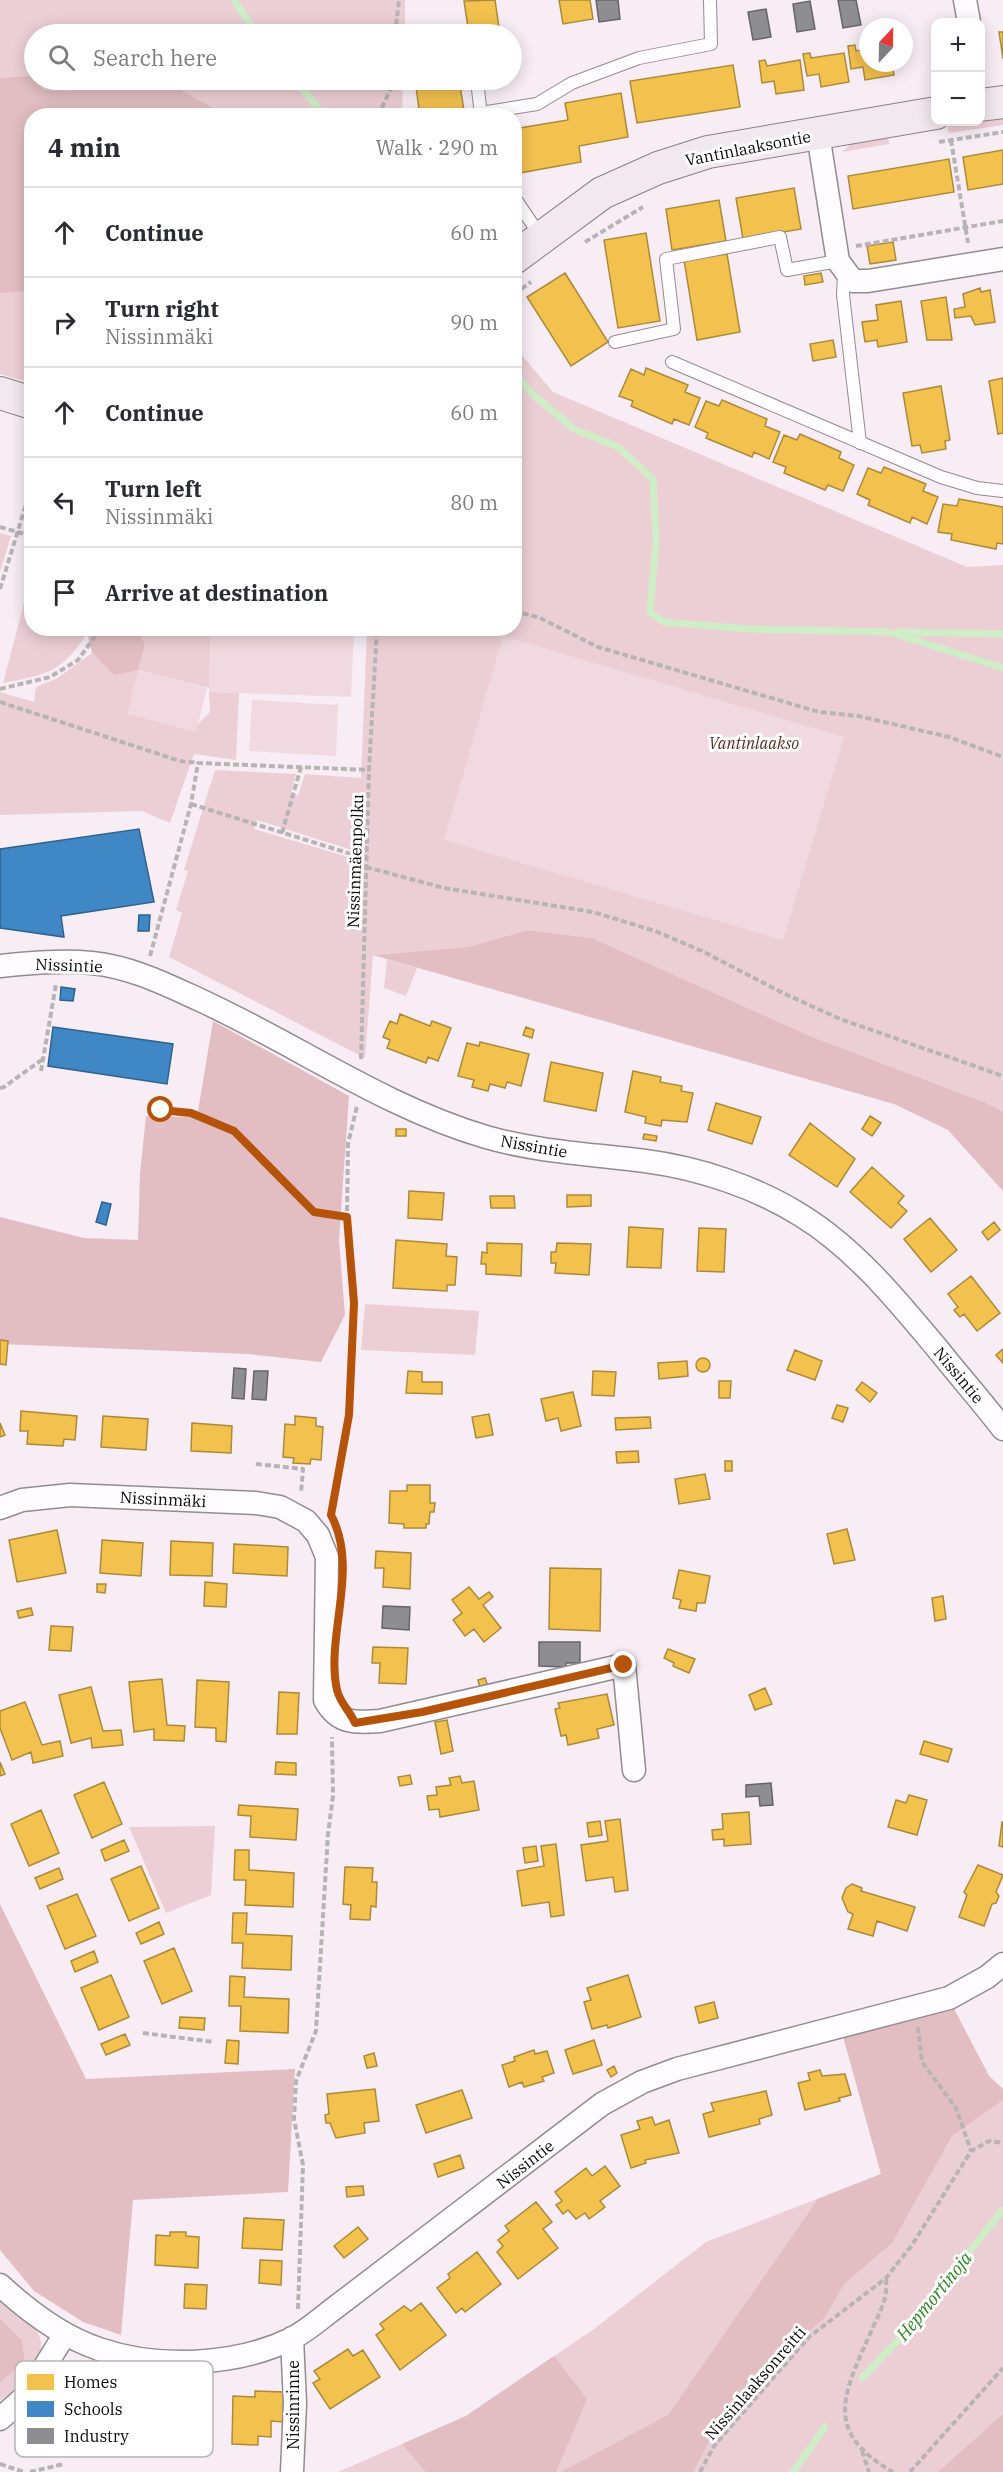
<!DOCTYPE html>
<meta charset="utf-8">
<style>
:root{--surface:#fff;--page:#f7f7f7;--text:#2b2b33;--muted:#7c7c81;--line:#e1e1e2}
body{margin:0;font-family:"IBM Plex Serif",serif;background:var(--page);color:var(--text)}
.controls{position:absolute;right:18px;top:18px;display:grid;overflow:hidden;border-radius:12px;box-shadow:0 3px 15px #0003}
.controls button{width:54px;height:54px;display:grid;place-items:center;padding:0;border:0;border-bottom:2px solid var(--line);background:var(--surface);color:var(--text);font:30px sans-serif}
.compass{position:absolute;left:859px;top:18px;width:54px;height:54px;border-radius:50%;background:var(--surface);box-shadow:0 3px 15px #0003;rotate:22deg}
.stop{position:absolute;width:18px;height:18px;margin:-14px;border:4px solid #b45309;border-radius:50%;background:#fff}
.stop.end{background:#b45309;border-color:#fff;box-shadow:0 2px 6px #0008}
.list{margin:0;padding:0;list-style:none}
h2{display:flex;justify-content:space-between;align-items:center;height:78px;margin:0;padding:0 24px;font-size:26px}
h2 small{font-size:20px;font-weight:400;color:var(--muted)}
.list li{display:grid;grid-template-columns:39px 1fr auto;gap:18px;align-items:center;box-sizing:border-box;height:90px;padding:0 24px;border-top:2px solid var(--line)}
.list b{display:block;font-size:22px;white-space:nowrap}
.list p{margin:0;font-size:20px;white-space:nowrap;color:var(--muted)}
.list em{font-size:20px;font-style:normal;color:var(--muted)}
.icon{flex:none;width:33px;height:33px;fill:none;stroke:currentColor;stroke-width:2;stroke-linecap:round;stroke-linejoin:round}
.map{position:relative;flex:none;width:1003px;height:2472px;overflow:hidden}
.search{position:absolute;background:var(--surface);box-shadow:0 3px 15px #0003;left:24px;top:24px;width:498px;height:66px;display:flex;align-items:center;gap:15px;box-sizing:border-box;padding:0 21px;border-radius:33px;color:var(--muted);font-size:22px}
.panel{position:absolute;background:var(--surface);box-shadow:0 3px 15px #0003;left:24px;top:108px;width:498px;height:528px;border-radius:24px}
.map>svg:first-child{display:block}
</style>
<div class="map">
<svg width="1003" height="2472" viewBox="0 0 1003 2472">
<rect width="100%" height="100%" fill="#f8edf5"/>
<path fill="#eccfd5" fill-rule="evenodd" d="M0,0h405v34h-371v46h369l-1,35 -370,1 -1,267 -31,-9z
M1003,116v9l-54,8 -2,-8z
M888,135l1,9 -47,8 13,-12z
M515,347l38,45 414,175 36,-2v547l-14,-8 -179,-68 -218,-98 -64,-8 -60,17 -95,8 -8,103 -196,-101 13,-44 -6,-3 12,-39 -4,-1 31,-100 81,4 -5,19 7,3 7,-22 56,4 6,-149 147,-1zM257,820l101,32v8l-104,-31z
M0,533l11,3 -11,36z
M30,580l2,48 54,1 1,4c-24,39 -41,42 -84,50z
M136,629h75l-2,59 -71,-18 57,62 2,-7 13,-13 -1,-20 30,1 -3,67 -42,-6 -24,69 -28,-12 -142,4v-123l34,10 2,-15 20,-8 36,-26 22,22 31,-31z
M387,959l30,9 -11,28 -22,-8z
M365,1304l114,7 -4,44 -114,-5z
M215,1826l-4,69 -45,18 -37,-86z
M953,2007l36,69 14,13v383h-665l128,-56 128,-87 112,-87 175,-68 -38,-138z
M0,2302c10,7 22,14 31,22 28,28 -8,62 -31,77v-19l25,-21 -3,-21 -22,-22z"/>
<path fill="#e2bec2" d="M30,76l14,14 27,1 13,-11h79l62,35 -193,1 -1,171 -3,4 -28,2v-215z
M86,629h50l9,15 -7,26 -24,5 -22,-22z
M528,930l64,8 218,98 179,68 14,8v79l-55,-61 -54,-26 -521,-149 95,-8z
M213,1021l136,75 -10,144 6,75 -24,47 -73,-8 -248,-10v-127l84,21 54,2 2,-67 6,-57 51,1z
M0,1904l86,175 209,-10 -7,123 -155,8 -12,135 -38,-13 -49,-31 -34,-41z
M953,2007l36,69 14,13v11l-51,36 -60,107 -48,41 -20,35 -21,17 -64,69 -31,39 -15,28h-132l107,-57 150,-216 63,-25 -38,-138z
M0,2318l22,22 3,22 -25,20z
M554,2356l33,43 -31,73h-130l-24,-28 64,-28z
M1003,2414v58h-65z"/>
<path fill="#f0d9e0" d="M211,629h143l-3,68 -142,-5z
M503,636l341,101 -61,203 -339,-100z
M138,670l69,18 -11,44 -69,-18z
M252,700l86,5 -2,51 -87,-5z"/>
<path fill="#f2c14e" stroke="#ac8a39" stroke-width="1.5" d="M495,0l5,34h-31l-5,-33z
M559,0h31l3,19 -30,5z
M999,32h4v27z
M855,45l1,6 12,-2v14h24l2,12 -29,5 -2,-13 -12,2 -3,-23z
M810,53l1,5 33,-5 5,29 -28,5 -2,-13 -12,2 -4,-22z
M765,60l2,6 33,-6 4,30 -28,4 -2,-13 -12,2 -3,-22z
M733,65l7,42 -103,16 -7,-42z
M415,80h44l6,36h-45z
M621,93l7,44 -49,9 2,16 -67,12v-45l54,-9 -3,-17z
M1003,150v34l-35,6 -5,-33z
M949,159l5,33 -101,17 -5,-33z
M794,188l7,41 -58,10 -7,-41z
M719,200l7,41 -54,9 -6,-41z
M646,233l14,88 -42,7 -14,-88z
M893,242l3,18 -26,4 -3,-18z
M727,254l13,78 -43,8 -13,-80z
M565,273l43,69 -37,24 -44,-69z
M821,273l2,9 -18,3 -1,-9z
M980,288l1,4 9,-2 5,32 -20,3 -4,-9 -16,2 -1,-9 11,-2 -2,-13z
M946,297l6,43h-25l-6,-39z
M901,301l6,41 -29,5 -1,-7 -12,2 -3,-20 16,-2 -2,-15z
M833,340l3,17 -23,4 -3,-17z
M646,368l42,17 -3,7 15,6 -11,27 -15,-6 -2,5 -41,-18 2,-5 -14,-5 12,-27 13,6z
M1003,378v55l-5,1 -9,-53z
M941,386l9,54 -5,1 1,8 -24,4 -2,-8 -8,1 -9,-53z
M722,400l45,19 -2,7 15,6 -11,27 -15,-7 -2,5 -46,-19 2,-5 -13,-6 11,-26 13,5z
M800,434l41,18 -2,6 15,7 -11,26 -15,-6 -3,5 -41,-17 2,-6 -13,-5 11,-27 13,5z
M884,467l42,17 -3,7 15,6 -11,27 -15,-7 -2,6 -42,-18 2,-5 -13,-6 11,-26 13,5z
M959,499l44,8v37l-6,-1 -1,6 -45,-9 1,-6 -14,-2 5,-28 14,2z
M400,1014l30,12 2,-5 19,7 -13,33 -10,-4 -2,6 -39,-15 3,-8 -7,-3 7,-16 7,3z
M526,1027l8,3 -2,8 -9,-3z
M480,1042l49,12 -8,32 -14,-4 -2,6 -15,-4 -2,7 -16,-4 2,-7 -16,-4 9,-33 12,3z
M551,1062l52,11 -7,38 -52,-10z
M633,1071l28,6 -1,5 22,4 -1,5 12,2 -6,29 -25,-2 -1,6 -16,-3 1,-6 -21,-5z
M716,1103l45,14 -9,27 -44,-14z
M870,1116l11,7 -9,13 -10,-7z
M810,1123l45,36 -18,28 -48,-32z
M396,1129h10v7h-10z
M644,1134l13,2 -1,5 -13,-2z
M872,1167l32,29 -6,7 9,8 -16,17 -41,-36z
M409,1191l35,2 -2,27 -34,-2z
M567,1195h24v11l-24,1z
M490,1196h24l1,12h-24z
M930,1218l27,32 -26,22 -27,-33z
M994,1222l6,8 -12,10 -6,-8z
M629,1227l34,2 -2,39 -34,-1z
M699,1228l27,1 -2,43 -27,-1z
M396,1240l51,4 -1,12 11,1 -2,28h-8v6l-54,-3z
M487,1243l35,1 -1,32 -35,-2v-10h-5l1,-12 5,1z
M557,1243l34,1 -2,31 -34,-2 1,-10h-5v-11h5z
M971,1276l29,37 -23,18 -13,-17 -4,3 -6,-7 4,-3 -10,-13z
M0,1340l8,1 -2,24 -6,-1z
M1003,1349v14l-7,-8z
M795,1350l27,11 -7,19 -28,-10z
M696 1365a7 7 0 1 1 14 0a7 7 0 1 1-14 0Z
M687,1361l1,15 -29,3 -1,-16z
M408,1371l14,1v10h20v12l-36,-1z
M593,1371l23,1 -2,24 -22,-1z
M719,1381h12l-1,17h-11z
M862,1382l15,11 -7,9 -14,-12z
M573,1392l8,34 -20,5 -3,-13 -12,3 -5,-22z
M837,1405l11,3 -5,14 -11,-4z
M21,1411l56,5 -2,24 -11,-1 -1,7 -36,-2 1,-13h-8z
M489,1414l4,21 -17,3 -4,-21z
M103,1416l45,3 -2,31 -45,-3z
M295,1416l21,2v8l7,1 -2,33 -10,-1 -1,5 -17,-1 1,-5 -11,-1 2,-33 10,1z
M650,1417l1,11 -35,2 -1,-12z
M0,1423l5,12 -5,2z
M192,1423l40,3 -1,27 -40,-2z
M638,1451l1,11 -22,1 -1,-11z
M725,1461h7v10h-7z
M705,1474l5,25 -31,5 -4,-25z
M407,1485h23v18h5l-1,9h-4l-1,12h-3v4h-22v-4l-15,-1 1,-32h17z
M847,1529l8,31 -21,4 -7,-30z
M57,1530l9,43 -49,9 -8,-42z
M102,1540l41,3 -2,33 -41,-3z
M171,1541l42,2 -1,33 -42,-1z
M234,1544l54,3 -1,29 -54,-3z
M376,1551l35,2 -1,36 -27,-2 1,-19h-9z
M550,1568l51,1 -1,62 -51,-2z
M679,1570l31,6 -5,27h-8l-1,8 -17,-3 2,-8 -8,-2z
M205,1582l22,2 -1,23 -22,-1z
M97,1584h9l-1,9 -8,-1z
M469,1587l10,12 10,-7 4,5 -10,8 18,23 -17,14 -10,-13 -9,7 -12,-16 9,-7 -10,-13z
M943,1596l3,23 -11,2 -3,-23z
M31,1608l2,7 -14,3 -2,-7z
M51,1626l22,1 -2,24 -22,-1z
M373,1647l35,1 -2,36 -27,-1 1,-20h-8z
M668,1649l27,10 -6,14 -16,-7 1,-3 -10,-5z
M485,1678l3,8 -8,2 -2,-8z
M162,1679l5,46 18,1 -1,15 -30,-1v-11l-20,3 -5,-50z
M197,1680l32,2 -3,60 -10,-1v-13l-21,-1z
M91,1687l12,44 18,-1 2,15 -31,3 -1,-10 -20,5 -12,-48z
M765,1688l7,16 -17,6 -6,-15z
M279,1692l20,1 -2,41h-20z
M607,1694l7,31 -17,4 2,9 -31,7 -2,-10 -5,1 -6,-27 5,-1 -2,-5z
M25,1702l17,43 18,-4 3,15 -30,7 -2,-11 -19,8 -12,-32v-17z
M447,1720l6,31 -12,3 -6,-32z
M924,1741l28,8 -4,13 -28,-8z
M0,1762l5,12 -5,2z
M276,1762l20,1v12l-21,-1z
M410,1775l2,9 -12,2 -2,-9z
M460,1776l2,7 12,-2 5,29 -39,7 -1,-8 -10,1 -2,-14 10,-1 -1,-8 15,-2 -2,-7z
M104,1782l18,42 -30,14 -18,-43z
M909,1795l18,5 -10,35 -29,-8 8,-27 10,3z
M239,1805l59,4 -2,31 -46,-3 1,-21 -13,-1z
M41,1810l18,43 -30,13 -18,-42z
M749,1812l2,32 -27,2v-7l-11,1 -1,-10 11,-1 -1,-15z
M620,1819l8,71 -13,2 -2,-15 -27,4 -5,-36 27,-4 -3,-20z
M600,1821l2,14 -13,2 -2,-14z
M1002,1822h1v25l-4,-1z
M124,1840l5,11 -24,10 -4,-11z
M556,1844l8,71 -13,2 -2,-15 -27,4 -5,-35 27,-5 -3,-20z
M536,1846l2,15 -13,2 -2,-15z
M235,1850h14v20l45,3 -1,34 -48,-2 1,-25h-12z
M978,1865l25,10 -7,17 3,4 -3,7 -4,1 -8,22 -25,-9 8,-22 -3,-3z
M141,1866l18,42 -30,13 -18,-42z
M345,1867l28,1 -1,14h5l-1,25 -5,-1 -1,14 -20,-1 1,-14 -8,-1z
M59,1868l4,11 -23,10 -5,-11z
M852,1884l10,4 -1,3 54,16 -8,24 -30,-10 -4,15 -25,-7 5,-15 -5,-2 -6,-14 4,-10z
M77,1894l19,42 -31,13 -18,-43z
M233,1913h14l-1,21 46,2 -1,34 -49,-2 1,-25h-11z
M159,1922l5,12 -23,10 -5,-11z
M174,1948l18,43 -30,13 -18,-43z
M94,1951l4,11 -23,10 -4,-11z
M111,1975l18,42 -30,13 -18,-42z
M628,1975l13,42 -33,11 -1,-3 -15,4 -8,-27 7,-2 -4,-12z
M230,1976l15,1 -1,20 45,2 -1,34 -48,-2 1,-25h-12z
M714,2002l4,16 -19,5 -4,-16z
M180,2017l25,1 -1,12 -25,-2z
M125,2034l5,11 -24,10 -5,-11z
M227,2040l12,1 -1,23 -13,-1z
M594,2040l8,25 -29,9 -8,-24z
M534,2050l1,4 12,-3 7,22 -12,4 2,4 -20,6 -2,-5 -13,5 -7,-22 13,-4 -1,-4z
M374,2053l3,13 -10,2 -3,-12z
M614,2066l3,7 -6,4 -4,-7z
M820,2070l2,6 23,-2 6,21 -12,3 1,3 -35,9 -7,-27 12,-3 -2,-7z
M375,2089l4,32 -15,2 1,10 -29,5 -6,-15h-4l-1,-8 4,-1 -2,-20z
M462,2090l10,28 -46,15 -10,-28z
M766,2091l6,24 -13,4 1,5 -51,13 -6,-23 11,-3 -3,-8z
M652,2117l3,8 14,-5 10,33 -34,7 1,3 -15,5 -10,-33 19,-6 -3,-8z
M460,2155l4,13 -26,9 -4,-13z
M605,2166l15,20 -20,15 5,6 -16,12 -4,-6 -9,6 -8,-9 -5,4 -7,-9 6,-4 -7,-9 31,-24 6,8z
M363,2186l1,9 -17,2 -1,-10z
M536,2202l16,20 -9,7 15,19 -40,31 -21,-27 6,-6 -5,-6 11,-9 -4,-5z
M244,2218l40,2 -2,30 -40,-2z
M358,2227l10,12 -24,19 -10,-12z
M170,2232h16v4l13,1 -1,31 -43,-3 1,-30 14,1z
M477,2252l24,32 -36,28 -3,-4 -6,5 -19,-25 13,-10 -2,-4z
M260,2260l22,1 -1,24 -22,-2z
M185,2284l22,1 -1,24 -22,-1z
M421,2303l25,32 -46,35 -24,-35 8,-6 -4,-5 24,-18 7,5z
M348,2349l5,7 10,-6 17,27 -50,32 -17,-26 7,-4 -6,-8z
M255,2391l29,1 -1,30 -12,-1v16l-13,-1v9l-26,-1 1,-48 22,1z"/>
<path fill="#3f88c5" stroke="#2f628d" stroke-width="1.5" d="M139,829l15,73 -93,14 3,21 -64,-9v-79z
M139,915h11l-1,16h-11z
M61,987l14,2 -2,12 -13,-1z
M53,1027l120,17 -6,40 -119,-18z
M102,1202l9,2 -5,21 -10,-3z"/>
<path fill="#8d8d92" stroke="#656569" stroke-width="1.5" d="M596,0h22l2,19 -21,3z
M838,0h18l5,25 -18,3z
M810,1l5,28 -18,3 -4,-28z
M766,9l5,28 -18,3 -5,-28z
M234,1368l12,1 -2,30 -12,-1z
M254,1371h14l-2,29 -14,-1z
M383,1606l27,1 -1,23 -27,-2z
M539,1642h41v21h-14v4l-27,-1z
M771,1783l2,22 -13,1 -1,-10 -13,1v-12z"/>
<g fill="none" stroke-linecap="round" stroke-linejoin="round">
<path stroke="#cfeec7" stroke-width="7" d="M234,0l23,34
M295,80l30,36
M514,370l15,21 45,38 44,18 35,32 3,61 -6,72 13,10 88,7 138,3 114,36
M898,632l105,2
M862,2378l42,-44 99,-124
M793,2472l32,-45"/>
<defs>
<path id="lane" d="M477,80l4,36
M481,113l56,-9 35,-21 67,-25 72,-14 -1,-44
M514,197l27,40
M844,272l-1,23 17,148
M615,342l59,-13 -8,-70 114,-22 7,33 51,-9
M672,362l269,115 36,11 26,3"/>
<path id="street" d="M965,0l4,22
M818,134l20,127 15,20h15l135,-22
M0,966c30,-3 61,-6 92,-3 39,4 73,21 108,37 96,44 184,107 286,137 52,15 105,17 159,24 54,7 111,26 157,55 55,34 98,88 139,137 20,25 42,50 62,76
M0,1508l22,-8 48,-5 186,8 24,4 26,14 12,14 9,22 -2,143c13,24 31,23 55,21l244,-56 10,105
M0,2285c28,26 63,52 99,64 58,20 137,17 192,-10 14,-7 28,-19 41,-29l270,-206 40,-22 35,-13 272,-71 38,-21 16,-13
M0,2419l27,-24 38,-61
M292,2472l3,-69 -3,-65"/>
<path id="secondary" d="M980,105l23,-3
M514,258l88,-65 56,-25 50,-16 228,-39
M0,393l32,10"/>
</defs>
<use href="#lane" stroke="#918c8f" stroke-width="14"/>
<use href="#street" stroke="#918c8f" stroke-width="25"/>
<use href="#secondary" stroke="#878286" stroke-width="34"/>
<path stroke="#b6b4b5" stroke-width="4" stroke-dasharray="6 3" stroke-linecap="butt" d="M395,34l4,-34
M378,116l13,-28 -2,-8
M951,140l17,103
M939,142l64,-10
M585,242l58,-35
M856,246l147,-25
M514,294l17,-12
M0,527l32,9
M0,589l32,-104
M514,611l26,7 58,29 221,65 39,4 91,21 54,20
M0,689l50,-12 28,-17 23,-32
M0,702l180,59 18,2
M191,804l176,55
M282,833l19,-66
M366,867l78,21 149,24 62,19 47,20 81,42 57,26 163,57
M150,956l41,-152 7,-41 171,7
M361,1059l8,-289 8,-142
M41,1071l15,-87
M0,1088l4,-1 39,-28
M161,1110l30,3 43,18 23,21 27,33 30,27 33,5
M256,1464l47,5 -2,24
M331,1515l18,-100 5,-112 -7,-86 1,-73 9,-38
M918,2027l4,35 34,46 15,43
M143,2033l71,9
M886,2279c2,19 -5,31 -13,48 -27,63 -54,103 20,145
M298,2309l5,-144 -9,-46 2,-38 20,-50 12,-197 5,-38 -1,-59
M862,2451l7,21
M0,2464l24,8
M30,2472l34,-8
M700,2472l14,-26 95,-109 77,-59 26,-33 59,-94 18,-10 14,2
M910,2472l93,-104"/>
<use href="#lane" stroke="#fefcfe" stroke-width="12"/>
<use href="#street" stroke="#fefcfe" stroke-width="22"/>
<use href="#secondary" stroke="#f2e8ef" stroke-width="32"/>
</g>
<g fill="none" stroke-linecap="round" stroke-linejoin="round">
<path stroke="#b45309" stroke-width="8" d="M161,1110l30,3 43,18 80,81 33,5 7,86 -5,112 -18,100c29,54 -6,121 6,175 3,13 13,21 18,33l67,-11 202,-47"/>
</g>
<g text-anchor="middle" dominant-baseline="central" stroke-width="6" stroke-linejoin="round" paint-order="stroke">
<g font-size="16" fill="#090909" stroke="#fff">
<text transform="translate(748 148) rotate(-11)">Vantinlaaksontie</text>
<text transform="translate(355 861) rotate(-88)">Nissinmäenpolku</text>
<text transform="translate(69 965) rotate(2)">Nissintie</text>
<text transform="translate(534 1146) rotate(10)">Nissintie</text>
<text transform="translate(959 1375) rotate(50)">Nissintie</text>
<text transform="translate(163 1499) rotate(3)">Nissinmäki</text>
<text transform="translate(525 2164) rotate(-38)">Nissintie</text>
<text transform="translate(755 2383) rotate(-49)">Nissinlaaksonreitti</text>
<text transform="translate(293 2405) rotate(-90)">Nissinrinne</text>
</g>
<g font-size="16" font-style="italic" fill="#582f23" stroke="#fff">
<text x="754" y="743">Vantinlaakso</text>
</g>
<g font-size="18" font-style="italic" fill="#2e8522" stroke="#fff">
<text transform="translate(934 2296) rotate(-51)">Hepmortinoja</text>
</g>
</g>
<rect x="15" y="2361" width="198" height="96" rx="9" fill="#fff" stroke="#b5b5b5" stroke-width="1.5"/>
<rect x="27" y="2374" width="27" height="16" fill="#f2c14e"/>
<rect x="27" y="2401" width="27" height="16" fill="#3f88c5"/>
<rect x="27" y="2428" width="27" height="16" fill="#8d8d92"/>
<g font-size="16" fill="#090909">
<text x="64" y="2388">Homes</text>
<text x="64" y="2415">Schools</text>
<text x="64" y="2442">Industry</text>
</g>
</svg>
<div class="controls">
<button>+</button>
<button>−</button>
</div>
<svg class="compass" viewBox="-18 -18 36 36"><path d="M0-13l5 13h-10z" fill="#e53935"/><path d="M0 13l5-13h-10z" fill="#7c7c81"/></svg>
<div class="stop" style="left:161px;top:1110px"></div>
<div class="stop end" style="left:624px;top:1665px"></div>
<div class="search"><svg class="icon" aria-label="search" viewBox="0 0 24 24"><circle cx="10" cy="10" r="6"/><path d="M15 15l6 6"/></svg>Search here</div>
<section class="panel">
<h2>4 min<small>Walk · 290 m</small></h2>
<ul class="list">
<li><svg class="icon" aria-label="ahead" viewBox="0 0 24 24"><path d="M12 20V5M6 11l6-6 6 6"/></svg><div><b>Continue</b></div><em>60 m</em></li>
<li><svg class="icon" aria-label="right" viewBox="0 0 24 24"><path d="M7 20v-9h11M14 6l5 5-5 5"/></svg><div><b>Turn right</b><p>Nissinmäki</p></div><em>90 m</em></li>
<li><svg class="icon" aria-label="ahead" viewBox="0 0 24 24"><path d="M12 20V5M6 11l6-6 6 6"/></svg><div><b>Continue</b></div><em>60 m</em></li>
<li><svg class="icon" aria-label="left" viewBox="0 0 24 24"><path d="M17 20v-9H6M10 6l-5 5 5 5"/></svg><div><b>Turn left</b><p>Nissinmäki</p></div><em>80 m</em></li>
<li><svg class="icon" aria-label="arrive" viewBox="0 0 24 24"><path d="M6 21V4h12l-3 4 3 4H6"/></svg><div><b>Arrive at destination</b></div></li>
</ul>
</section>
</div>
